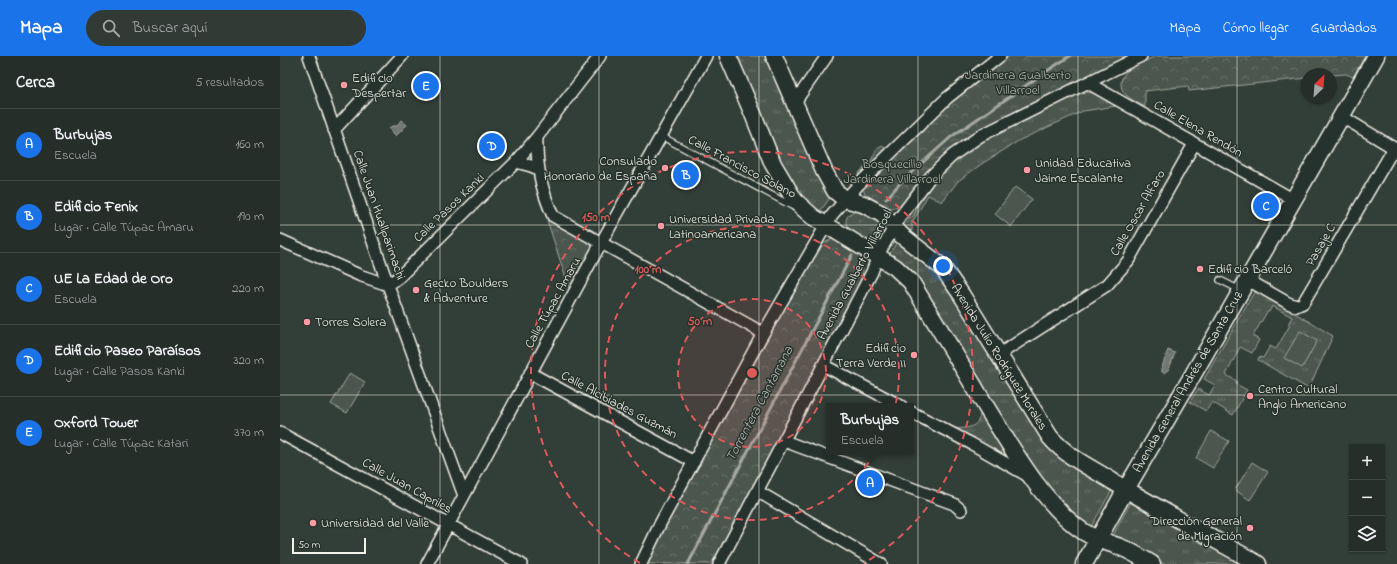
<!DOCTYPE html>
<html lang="es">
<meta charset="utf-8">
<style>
:root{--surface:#262e2a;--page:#323a36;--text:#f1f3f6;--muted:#a4a8a8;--line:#424a47;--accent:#1a73e8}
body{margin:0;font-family:"Indie Flower",sans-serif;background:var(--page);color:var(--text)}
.controls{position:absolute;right:12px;bottom:12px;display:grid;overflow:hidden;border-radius:0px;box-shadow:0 1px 3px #0004}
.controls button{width:36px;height:36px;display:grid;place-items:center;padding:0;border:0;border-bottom:1px solid var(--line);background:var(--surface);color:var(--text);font:20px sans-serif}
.compass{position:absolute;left:1021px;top:12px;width:36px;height:36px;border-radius:50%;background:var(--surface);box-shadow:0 1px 3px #0004;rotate:25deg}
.scale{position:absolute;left:12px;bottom:10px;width:74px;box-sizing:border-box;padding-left:4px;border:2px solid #f4f1e8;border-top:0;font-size:11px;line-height:14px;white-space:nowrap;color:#f4f1e8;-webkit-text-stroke:3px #26332d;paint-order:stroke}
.you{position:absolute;left:663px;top:210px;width:14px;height:14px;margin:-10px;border:3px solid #fff;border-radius:50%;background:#1a73e8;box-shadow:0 0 0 6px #1a73e833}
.badge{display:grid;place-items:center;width:26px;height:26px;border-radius:50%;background:var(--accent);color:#fff;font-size:13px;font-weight:700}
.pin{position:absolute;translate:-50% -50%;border:2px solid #fff;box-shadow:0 1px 4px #0006}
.popup{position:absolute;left:546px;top:347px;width:88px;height:52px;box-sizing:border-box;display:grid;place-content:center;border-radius:0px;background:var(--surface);filter:drop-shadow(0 1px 3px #0005);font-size:13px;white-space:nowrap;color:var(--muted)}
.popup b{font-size:15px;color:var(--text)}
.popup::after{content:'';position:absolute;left:50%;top:100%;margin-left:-8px;border:8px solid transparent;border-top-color:var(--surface)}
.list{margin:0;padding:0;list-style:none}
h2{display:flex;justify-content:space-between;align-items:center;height:52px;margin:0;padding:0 16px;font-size:17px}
h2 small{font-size:13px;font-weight:400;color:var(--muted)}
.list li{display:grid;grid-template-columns:26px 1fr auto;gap:12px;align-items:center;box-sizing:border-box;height:72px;padding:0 16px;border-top:1px solid var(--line)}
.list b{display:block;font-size:15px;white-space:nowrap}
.list p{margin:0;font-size:13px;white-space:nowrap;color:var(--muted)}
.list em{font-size:13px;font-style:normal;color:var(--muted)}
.icon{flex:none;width:22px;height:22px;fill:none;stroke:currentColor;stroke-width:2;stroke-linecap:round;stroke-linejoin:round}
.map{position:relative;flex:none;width:1117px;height:508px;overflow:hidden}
header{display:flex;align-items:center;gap:24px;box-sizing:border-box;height:56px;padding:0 20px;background:var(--accent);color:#fff}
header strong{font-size:19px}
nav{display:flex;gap:22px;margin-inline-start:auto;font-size:14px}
.search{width:280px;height:36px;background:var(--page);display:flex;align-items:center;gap:10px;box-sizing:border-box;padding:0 14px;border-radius:22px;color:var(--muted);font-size:15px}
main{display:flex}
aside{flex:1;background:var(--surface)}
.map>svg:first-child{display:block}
</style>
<header>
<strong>Mapa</strong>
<div class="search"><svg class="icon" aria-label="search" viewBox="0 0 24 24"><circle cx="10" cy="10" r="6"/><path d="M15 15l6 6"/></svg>Buscar aquí</div>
<nav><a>Mapa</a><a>Cómo llegar</a><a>Guardados</a></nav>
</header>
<main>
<aside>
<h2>Cerca<small>5 resultados</small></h2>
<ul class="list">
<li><span class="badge">A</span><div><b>Burbujas</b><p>Escuela</p></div><em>160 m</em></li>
<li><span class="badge">B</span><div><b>Edificio Fenix</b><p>Lugar · Calle Túpac Amaru</p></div><em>190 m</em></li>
<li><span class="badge">C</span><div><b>UE La Edad de Oro</b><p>Escuela</p></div><em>220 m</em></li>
<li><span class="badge">D</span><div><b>Edificio Paseo Paraísos</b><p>Lugar · Calle Pasos Kanki</p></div><em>320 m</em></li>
<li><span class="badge">E</span><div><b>Oxford Tower</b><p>Lugar · Calle Túpac Katari</p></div><em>370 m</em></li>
</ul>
</aside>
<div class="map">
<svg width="1117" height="508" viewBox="0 0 1117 508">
<defs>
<pattern id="grass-tufts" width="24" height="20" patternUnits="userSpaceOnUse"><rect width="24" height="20" fill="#4c564f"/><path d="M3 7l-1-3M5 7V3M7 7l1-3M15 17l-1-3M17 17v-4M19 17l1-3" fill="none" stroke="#666f68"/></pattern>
<pattern id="forest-crowns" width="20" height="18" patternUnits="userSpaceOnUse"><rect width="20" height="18" fill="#4c564f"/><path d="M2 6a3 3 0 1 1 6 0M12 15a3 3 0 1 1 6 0" fill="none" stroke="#666f68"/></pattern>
<pattern id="water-ripples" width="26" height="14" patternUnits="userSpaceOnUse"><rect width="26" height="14" fill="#727972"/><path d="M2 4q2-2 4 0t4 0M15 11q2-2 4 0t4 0" fill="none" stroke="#60635e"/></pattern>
</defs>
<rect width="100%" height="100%" fill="#323e38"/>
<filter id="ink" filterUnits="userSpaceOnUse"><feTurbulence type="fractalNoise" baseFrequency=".025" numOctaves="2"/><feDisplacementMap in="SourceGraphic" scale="8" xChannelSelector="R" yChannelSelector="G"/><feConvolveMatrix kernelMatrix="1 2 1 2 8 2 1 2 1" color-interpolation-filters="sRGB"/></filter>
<g filter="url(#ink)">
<path fill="url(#grass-tufts)" stroke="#a0a49c" d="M454,0h34l62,142 -11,15 -10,-4 -23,-31z
M811,36l25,14 -33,5 -63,29 -37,23 -25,18 -16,21 -14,-7 -16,28v10l-9,-8 28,-42 21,-19 16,-13 18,-12 37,-19 55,-27z
M573,156c5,-1 13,-1 18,2 10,5 21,23 5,28 -12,4 -44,-19 -23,-30z
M619,182l41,36 109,170 63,46 -22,39 -10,-6 -44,-48 -147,-220z
M978,235l75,45 -24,52h-2l-49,-28 1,-3 4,1 7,-12 6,3 14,-24 -2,-1 4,-7 -20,-11 -3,6h-2l-14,24 6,4 -7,13 -12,-6 -14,28 11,6 -1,3 11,6 -14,25 -21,-13 -6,9 -16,-9 8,-13 11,6 6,-10 -11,-6 49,-85z
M699,349l28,48 -3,2 -4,-1 -47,-26c10,1 25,1 27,-13 0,-3 -1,-7 -1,-10z
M852,444l115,64h-83l-39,-21 -13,-6z"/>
<path fill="url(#forest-crowns)" stroke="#a0a49c" d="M730,0h119l-143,72 -76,67 9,8 -5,13 -6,3 -8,-13c-15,8 -22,-7 -34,-11l-8,-13v-8l14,-15 4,-9 6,-4 4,2h12l52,-44 -1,-2 47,-39h4z
M876,0h209l-12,21 -7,-3 -15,1v-1h-24v4l-118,13 -1,-5 -43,5v16c-6,-4 -14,-7 -19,-12 -3,-3 -5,-7 -5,-11 0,-16 23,-22 35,-28z
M267,164l43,23 2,2v5l-22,41z
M552,183h8l20,14 3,17 -1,11 -149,283h-66l15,-33 47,-86 110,-199z"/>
<path fill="#4c564f" stroke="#a0a49c" d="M735,131l17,12 -21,28 -16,-13z
M1020,275l17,10 -15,27 -18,-10z
M70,317l15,9 -18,31 -16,-9z
M931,375l18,10 -16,27 -17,-10z
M972,406l16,10 -18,28 -15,-10z"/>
<path fill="url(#water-ripples)" stroke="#a6a9a1" d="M121,64l6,5 -11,11 -7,-8 3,-2h5z
M888,294l7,3 -6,16 -5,4 -2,-1v-5z"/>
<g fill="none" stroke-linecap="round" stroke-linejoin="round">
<path stroke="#a6a9a1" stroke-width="3" d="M606,143l17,-19 48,-43 96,-66 23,-15
M408,508l164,-309"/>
<defs>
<path id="lane" d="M381,80l131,70
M940,224l20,10"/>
<path id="street" d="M29,0l79,229 76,211
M808,27l206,117
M515,46l32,-46
M1061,60l56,34
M54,74l68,-74
M257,81c-1,28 4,53 16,79l210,117
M236,106l15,4 7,3
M0,184l79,35 29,10 11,-8 117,-115 21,-25 63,-81
M968,224l40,23 8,3 7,-3 91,-155
M718,299l109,-70 21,-24 66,-117
M543,309l78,41
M250,317l164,89
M631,356l61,32 56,32
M0,377l241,131
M504,385l170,63 7,6
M477,435l124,73
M147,508l174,-321 105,-187
M361,508l19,-40 100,-185 72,-124 27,-31 88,-86 53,-42
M439,508l153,-292 6,-17 22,-38 31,-41 22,-21 27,-19 161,-80"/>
<path id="secondary" d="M448,0l25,58 20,50 22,37 18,16 82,50 16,15c25,41 50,82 74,123 25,40 59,101 99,127 11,7 23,10 36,15 11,4 22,11 32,17
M494,0l50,115 11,20 10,8 18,5 19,10 19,21 41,32 19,27 89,143c17,20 40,30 62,44 48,29 97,55 146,83
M804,508l42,-75 65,-111 185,-322"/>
</defs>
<use href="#lane" stroke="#f4f1e8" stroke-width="8"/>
<use href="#street" stroke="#f4f1e8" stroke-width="14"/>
<use href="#secondary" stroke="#f4f1e8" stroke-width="19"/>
<use href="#lane" stroke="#26332d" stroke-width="5.5"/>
<use href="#street" stroke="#26332d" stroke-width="11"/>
<use href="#secondary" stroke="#26332d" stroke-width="16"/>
</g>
</g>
<path fill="none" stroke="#f4f1e8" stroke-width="1" stroke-opacity="0.55" d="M160,0v508M319,0v508M479,0v508M638,0v508M798,0v508M957,0v508M0,169h1117M0,339h1117"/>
<circle cx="472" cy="317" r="74" fill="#de5a58" fill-opacity=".12"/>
<g fill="none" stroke="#de5a58" stroke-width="2" stroke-dasharray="7 5">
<circle cx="472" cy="317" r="74"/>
<circle cx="472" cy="317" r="147"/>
<path d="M360 507A221 221 0 1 1 584 507"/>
</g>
<g fill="#ff9aa2" stroke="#26332d" stroke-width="1.5">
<circle cx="64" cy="29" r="4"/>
<circle cx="385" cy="112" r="4"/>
<circle cx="747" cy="114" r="4"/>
<circle cx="381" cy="170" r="4"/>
<circle cx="920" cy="213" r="4"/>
<circle cx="136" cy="234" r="4"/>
<circle cx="27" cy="266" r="4"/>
<circle cx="634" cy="299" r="4"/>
<circle cx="970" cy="340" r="4"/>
<circle cx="33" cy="467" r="4"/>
<circle cx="970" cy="472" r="4"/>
</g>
<g text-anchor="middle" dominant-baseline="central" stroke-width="3" stroke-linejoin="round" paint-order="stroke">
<g font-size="13" fill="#b9bbb2" stroke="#26332d">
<text x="738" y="19">Jardinera Gualberto<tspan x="738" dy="15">Villarroel</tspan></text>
<text x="612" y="108">Bosquecillo<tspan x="612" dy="15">Jardinera Villarroel</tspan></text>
</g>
<g font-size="13" fill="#f4f1e8" stroke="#26332d" text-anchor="start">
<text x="72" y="22">Edificio<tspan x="72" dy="15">Despertar</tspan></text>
<text x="377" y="105" text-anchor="end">Consulado<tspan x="377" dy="15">Honorario de España</tspan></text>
<text x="755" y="107">Unidad Educativa<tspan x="755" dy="15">Jaime Escalante</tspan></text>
<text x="389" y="163">Universidad Privada<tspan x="389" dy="15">Latinoamericana</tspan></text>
<text x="928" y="213">Edificio Barceló</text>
<text x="144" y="227">Gecko Boulders<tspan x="144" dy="15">&amp; Adventure</tspan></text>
<text x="35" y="266">Torres Solera</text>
<text x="626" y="292" text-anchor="end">Edificio<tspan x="626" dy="15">Terra Verde II</tspan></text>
<text x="978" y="333">Centro Cultural<tspan x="978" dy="15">Anglo Americano</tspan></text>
<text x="962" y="465" text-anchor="end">Dirección General<tspan x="962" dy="15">de Migración</tspan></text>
<text x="41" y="467">Universidad del Valle</text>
</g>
<g font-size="13" fill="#f4f1e8" stroke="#26332d">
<text transform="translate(918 73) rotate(30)">Calle Elena Rendón</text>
<text transform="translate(462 111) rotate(28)">Calle Francisco Solano</text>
<text transform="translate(169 152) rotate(-44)">Calle Pasos Kanki</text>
<text transform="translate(858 157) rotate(-60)">Calle Oscar Alfaro</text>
<text transform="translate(99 159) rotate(71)">Calle Juan Huallparimachi</text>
<text transform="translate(1041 189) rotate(-60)">Pasaje C</text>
<text transform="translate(575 219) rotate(-62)">Avenida Gualberto Villarroel</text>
<text transform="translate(273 247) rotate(-61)">Calle Túpac Amaru</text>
<text transform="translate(719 301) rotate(58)">Avenida Julio Rodríguez Morales</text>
<text transform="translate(908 326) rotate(-60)">Avenida General Andrés de Santa Cruz</text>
<text transform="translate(339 349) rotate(28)">Calle Alcibiades Guzmán</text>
<text transform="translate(127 430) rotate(29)">Calle Juan Capriles</text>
</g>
<g font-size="14" font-style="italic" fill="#babbb3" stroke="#26332d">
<text transform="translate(480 348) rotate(-62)">Torrentera Cantarrana</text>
</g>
</g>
<circle cx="472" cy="317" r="6" fill="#de5a58" stroke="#26332d" stroke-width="2"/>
<g font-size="12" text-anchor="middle" font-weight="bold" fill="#de5a58" stroke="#26332d" stroke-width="3" stroke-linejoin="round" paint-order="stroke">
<text x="316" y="165">150 m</text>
<text x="368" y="217">100 m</text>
<text x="420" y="269">50 m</text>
</g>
</svg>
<div class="controls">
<button>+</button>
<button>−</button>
<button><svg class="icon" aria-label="layers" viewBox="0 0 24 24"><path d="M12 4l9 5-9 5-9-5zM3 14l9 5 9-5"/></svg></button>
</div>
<svg class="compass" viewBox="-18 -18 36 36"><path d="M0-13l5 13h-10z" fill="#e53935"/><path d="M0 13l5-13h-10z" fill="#a4a8a8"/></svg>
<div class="scale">50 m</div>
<div class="you"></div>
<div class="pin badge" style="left:590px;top:427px">A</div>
<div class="popup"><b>Burbujas</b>Escuela</div>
<div class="pin badge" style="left:406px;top:119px">B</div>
<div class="pin badge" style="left:986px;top:150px">C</div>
<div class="pin badge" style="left:212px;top:90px">D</div>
<div class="pin badge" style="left:146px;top:30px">E</div>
</div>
</main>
